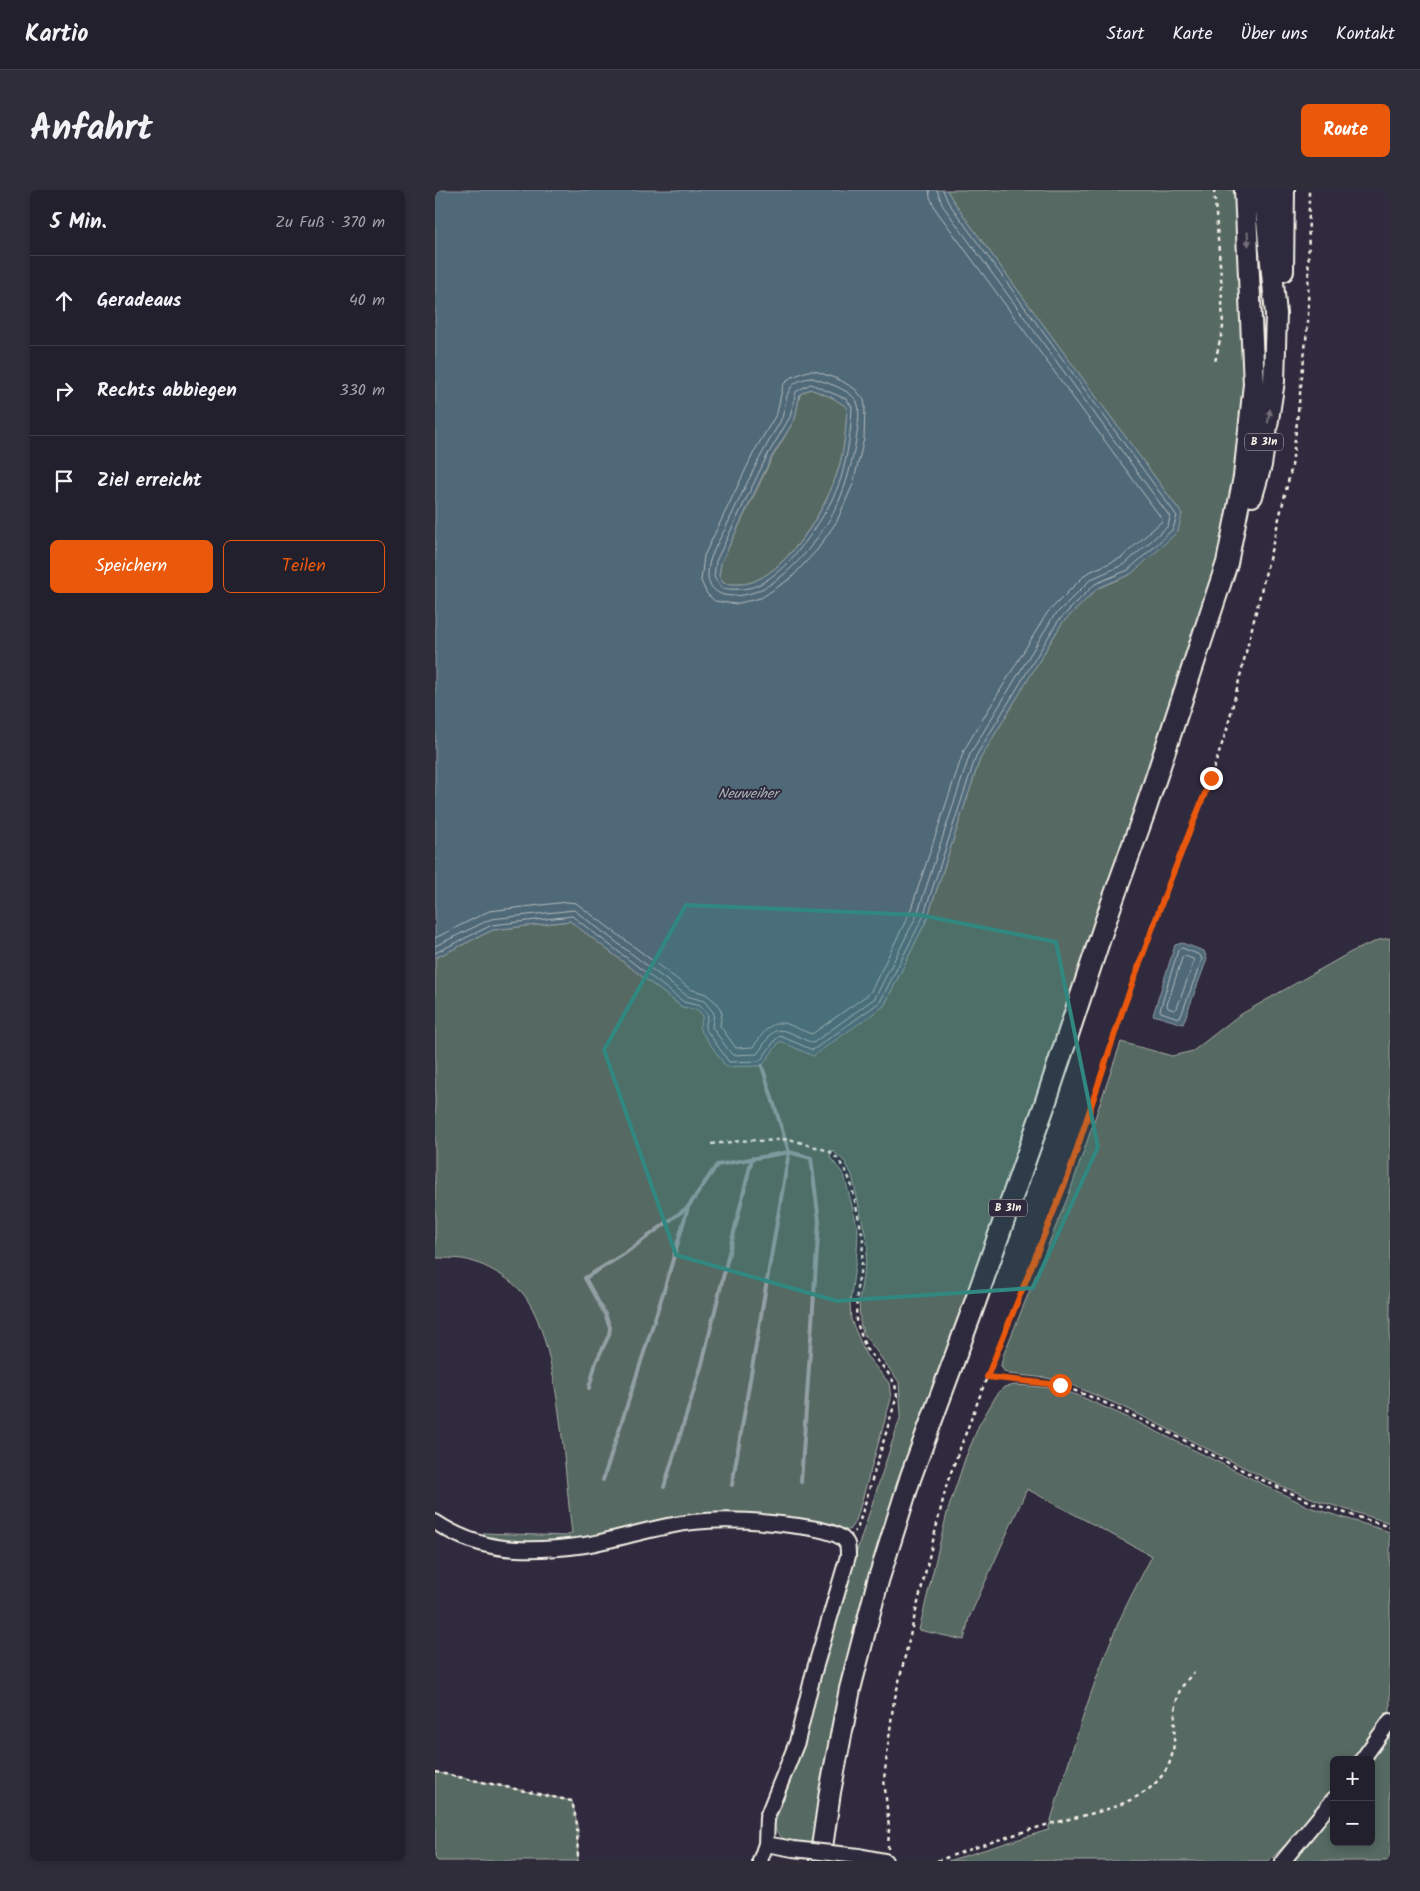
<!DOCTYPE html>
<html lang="de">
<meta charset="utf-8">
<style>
:root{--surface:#23202e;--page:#2f2d3a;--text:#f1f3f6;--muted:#a3a3aa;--line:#403e4a;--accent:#ea580c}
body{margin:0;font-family:Kalam,sans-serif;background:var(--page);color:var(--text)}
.controls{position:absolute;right:15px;bottom:15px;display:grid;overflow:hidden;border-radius:8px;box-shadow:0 2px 8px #0003}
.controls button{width:45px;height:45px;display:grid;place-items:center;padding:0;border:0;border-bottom:1px solid var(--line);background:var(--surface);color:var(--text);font:25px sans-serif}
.stop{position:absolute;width:15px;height:15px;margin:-11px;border:4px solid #ea580c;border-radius:50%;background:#fff}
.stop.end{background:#ea580c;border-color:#fff;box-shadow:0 1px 5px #0008}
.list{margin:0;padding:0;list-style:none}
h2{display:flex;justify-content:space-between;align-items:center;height:65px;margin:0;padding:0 20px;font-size:21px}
h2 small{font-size:16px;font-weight:400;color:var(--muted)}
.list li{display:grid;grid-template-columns:32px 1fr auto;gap:15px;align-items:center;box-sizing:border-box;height:90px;padding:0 20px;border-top:1px solid var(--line)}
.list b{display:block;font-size:19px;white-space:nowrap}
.list em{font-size:16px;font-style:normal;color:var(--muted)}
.actions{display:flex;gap:10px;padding:15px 20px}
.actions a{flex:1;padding:11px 0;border:1px solid var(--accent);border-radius:8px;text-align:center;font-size:18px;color:var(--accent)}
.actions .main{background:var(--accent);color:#fff}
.icon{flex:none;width:28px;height:28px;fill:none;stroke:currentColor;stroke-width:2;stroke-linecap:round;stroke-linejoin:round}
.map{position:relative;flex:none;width:955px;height:1671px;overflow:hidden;border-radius:8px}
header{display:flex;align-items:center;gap:30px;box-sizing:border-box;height:70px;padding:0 25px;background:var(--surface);border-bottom:1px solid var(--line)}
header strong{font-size:24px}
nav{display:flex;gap:28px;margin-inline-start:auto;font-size:18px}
.intro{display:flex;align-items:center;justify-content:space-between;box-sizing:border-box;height:120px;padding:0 30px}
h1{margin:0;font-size:35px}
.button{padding:12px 22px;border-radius:8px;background:var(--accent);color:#fff;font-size:18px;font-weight:700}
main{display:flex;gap:30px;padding:0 30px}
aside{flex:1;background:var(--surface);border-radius:8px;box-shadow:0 2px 8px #0003}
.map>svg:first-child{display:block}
</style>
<header>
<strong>Kartio</strong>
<nav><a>Start</a><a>Karte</a><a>Über uns</a><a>Kontakt</a></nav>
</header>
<div class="intro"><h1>Anfahrt</h1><a class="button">Route</a></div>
<main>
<aside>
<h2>5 Min.<small>Zu Fuß · 370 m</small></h2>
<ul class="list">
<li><svg class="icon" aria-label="ahead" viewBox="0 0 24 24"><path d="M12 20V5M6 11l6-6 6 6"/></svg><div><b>Geradeaus</b></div><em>40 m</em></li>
<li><svg class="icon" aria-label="right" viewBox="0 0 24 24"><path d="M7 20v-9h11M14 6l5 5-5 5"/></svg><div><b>Rechts abbiegen</b></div><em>330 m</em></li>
<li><svg class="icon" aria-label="arrive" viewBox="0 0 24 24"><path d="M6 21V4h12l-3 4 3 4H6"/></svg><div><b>Ziel erreicht</b></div></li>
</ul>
<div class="actions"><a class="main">Speichern</a><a>Teilen</a></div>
</aside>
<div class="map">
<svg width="955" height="1671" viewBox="0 0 955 1671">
<rect width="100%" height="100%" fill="#2f2a3d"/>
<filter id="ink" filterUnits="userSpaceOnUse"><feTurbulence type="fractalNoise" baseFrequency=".02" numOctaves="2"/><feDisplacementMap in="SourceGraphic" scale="10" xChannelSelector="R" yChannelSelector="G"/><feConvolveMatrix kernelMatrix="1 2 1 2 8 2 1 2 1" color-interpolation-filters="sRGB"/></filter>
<g filter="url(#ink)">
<path fill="#576962" stroke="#a6ada5" d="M512,0h298l9,194 -27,179 -316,913 -87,357 -13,11c-16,-1 -31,-1 -37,-18l26,-72 39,-148 62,-191 -2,-33 -36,-49 -3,-11 -1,-22 9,-53 -16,-72 -7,-13 -13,-12 -2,7 14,18 14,54 -1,23 -7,51 1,17 15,35 23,28 2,16 -35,122 -7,9 -11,1 -65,-14 -183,22 -46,4 -30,-1 -29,-4 -1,-5 82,3 6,-3c-8,-59 -12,-204 -54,-245 -12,-12 -39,-27 -56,-29 -9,-1 -18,-1 -27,-1v-300l58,-28 77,-9 112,86 16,3 5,5 77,26 104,-35 43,-87 53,-160 82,-136 36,-35 33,-14 51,-60 -214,-292 -16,-23z
M375,199l21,8 16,10c-1,24 -3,48 -12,72 -12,34 -45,85 -78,101 -10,5 -24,5 -34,3l-4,-7 2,-13 51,-105 23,-39 5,-25z
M955,748v585l-71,-22 -38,-15 -153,-77 -61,-26 -20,-5 -38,-4 -5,-3 -3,-5 2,-10 66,-162 52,-152 51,14 21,-5 45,-35 113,-64 28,-12z
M581,1195l37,3 24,7 54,24 178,88 81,25v180l-35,48h-21v29l-31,38 -34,34h-321l100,-31c21,-70 42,-142 71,-209 10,-22 22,-44 33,-65l-125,-67 -58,129 -5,22 -45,-10 28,-117 18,-54 14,-34 17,-29 8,-9z
M955,1544v127h-101l45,-51v32h37v-82z
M0,1582l137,29 5,23 1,37h-143z"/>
<path fill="#506979" stroke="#929fa5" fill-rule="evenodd" d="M0,0h512l5,9 16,23 214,292 -4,17 -22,21 -25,22 -33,14 -36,35 -82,136 -53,160 -43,87 -71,50 -33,-15 -18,25 -36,1 -27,-39 4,-12 -5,-6 -16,-3 -112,-86 -77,9 -58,28zM375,199l21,8 16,10c-1,24 -3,49 -12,72 -12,34 -44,85 -78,101 -10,5 -24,5 -34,3l-4,-7 2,-13 50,-105 24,-39 5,-25z
M747,753l22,8 3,8 -24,65 -30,-9 22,-70z"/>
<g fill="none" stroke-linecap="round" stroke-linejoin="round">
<path stroke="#b2bbbc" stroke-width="1" d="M373,181h7l25,9 15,9 9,11 1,7 -1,32 -11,45 -16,37 -20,29 -26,28 -30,20 -26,6 -20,-3 -8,-7 -6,-13 3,-25 51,-106 22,-37 6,-28 7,-7z
M377,188c13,4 35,10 44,22 7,10 -1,44 -3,56 -5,21 -11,42 -22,61 -21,35 -62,86 -107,78 -9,-2 -16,-10 -16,-19 -1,-19 12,-36 20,-53 16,-34 32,-68 52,-101 6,-11 4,-26 12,-36 4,-5 14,-8 20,-8z
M376,194l35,15 6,8c-1,24 -4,47 -11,71 -11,34 -49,91 -83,107 -11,5 -26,5 -37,3l-7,-11 2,-16 51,-105 23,-39 6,-25z
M0,748l54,-27 78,-9 9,1 114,86 16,5 12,10 4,9 -2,13 16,22 17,-1c10,-13 18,-30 37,-22 7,3 15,7 22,9l58,-41 40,-81 54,-162 83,-137 40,-40 34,-15 40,-36 1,-3 -226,-309 -6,-13 -1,-7
M0,756l56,-27 83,-9 113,86 17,5 10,12 -2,14 20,28 25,-1c5,-6 9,-14 14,-20 11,-11 30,6 42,9l62,-45 42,-83 53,-161 83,-137 38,-38 34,-15 43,-38 2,-9 -227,-311 -6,-16
M747,758l18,7 2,4 -21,57 -3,2 -17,-6 -1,-2 18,-60z
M0,763l57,-28 80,-9 112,86 16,4 8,9 -3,13 24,34 31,-1 16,-22 4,-3 33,14 67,-48 43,-85 53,-161 82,-135 37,-37 33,-14 25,-22 20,-19 4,-13 -229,-314 -5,-12
M750,766l8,3 1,2 -17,47 -3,2 -6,-2 -1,-3 15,-47z"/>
<path stroke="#929fa5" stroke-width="4" d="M154,1198l7,-26 13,-27 1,-8 -5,-13 -20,-36 39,-24 64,-47
M168,1290l62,-193 23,-80 29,-42 72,-13 -27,-86
M297,1295l57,-333 22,6 8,63 -18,261
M229,1297l38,-123 50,-206"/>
<defs>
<path id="minor" d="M0,1332c24,16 53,26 82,27 22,1 46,-1 68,-4 36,-6 71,-19 108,-23 35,-4 70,-1 105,4 13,2 43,5 49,18 1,3 1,8 1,12l-35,119 -16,67 -30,75 -1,27 -6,17
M927,1570l28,-39
M331,1654l27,5
M424,1666l26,5
M848,1671l51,-62"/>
<path id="highway" d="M848,81l1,-81
M817,306l9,-31 13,-84 2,-67 -12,-124
M385,1671l10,-69 20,-103 28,-108 33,-105 60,-162 74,-210 65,-196 35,-97 82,-248 17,-86 10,-93 -9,-194"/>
</defs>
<use href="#minor" stroke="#f4f1e8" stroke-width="18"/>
<use href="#highway" stroke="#f4f1e8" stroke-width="24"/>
<path stroke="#f4f1e8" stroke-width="2.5" stroke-dasharray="4 4" stroke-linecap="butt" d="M779,0l7,86 2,51 -8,35
M276,954l40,-4 12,1 26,-2 40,12 8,7 9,13 5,12 12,55 -1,25 -5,25 -1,32 10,29 20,21 9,14 2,12 -39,131 -4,5
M552,1187l73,8 34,13 68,31 96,49 55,25 77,24
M0,1582l137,29 5,23 1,37
M453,1659l1,-21 -5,-49 9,-73 54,-223 40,-106 81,-201 55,-167 45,-123 37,-91 22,-66 65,-263 16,-144 1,-132
M502,1671c36,-13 72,-25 109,-36 32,-9 69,-14 97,-32 10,-6 18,-15 24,-25 13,-23 3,-50 12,-75 2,-7 10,-15 15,-21"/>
<use href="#minor" stroke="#2f2a3d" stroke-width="14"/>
<use href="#highway" stroke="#2f2a3d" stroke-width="20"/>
<defs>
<path id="minor-bridge" d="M358,1659l66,7"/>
</defs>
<use href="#minor-bridge" stroke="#f4f1e8" stroke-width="18" stroke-linecap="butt"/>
<use href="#minor-bridge" stroke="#2f2a3d" stroke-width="14"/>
</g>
<defs><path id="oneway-solid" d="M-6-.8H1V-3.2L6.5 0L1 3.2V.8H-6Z" transform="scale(1.25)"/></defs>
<g fill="#747079">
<use href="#oneway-solid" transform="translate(813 49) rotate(86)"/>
<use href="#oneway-solid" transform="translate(834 226) rotate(-81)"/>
</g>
</g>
<g fill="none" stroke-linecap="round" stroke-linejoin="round" filter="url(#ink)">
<path stroke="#ea580c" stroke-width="6" d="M625,1195l-73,-8 81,-201 55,-167 45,-123 43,-108"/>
</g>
<path fill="#318880" fill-opacity="0.2" stroke="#318880" stroke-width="4" stroke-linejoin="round" d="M251,715l234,10 136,27 42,205 -65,141 -196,13 -161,-46 -72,-205z"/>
<g text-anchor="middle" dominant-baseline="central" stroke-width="4" stroke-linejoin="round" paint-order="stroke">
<g fill="#2f2a3d" stroke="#b9b5b5" stroke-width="1">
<rect x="810" y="243.5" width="38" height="17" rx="4"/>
<rect x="554" y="1009.5" width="38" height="17" rx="4"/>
</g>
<g font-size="11" font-weight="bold" fill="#f4f1e8">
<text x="829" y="252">B 31n</text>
<text x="573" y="1018">B 31n</text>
</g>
<g font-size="14" font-style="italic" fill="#aab4b6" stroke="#2f2a3d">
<text x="313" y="604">Neuweiher</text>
</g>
</g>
</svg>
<div class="controls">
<button>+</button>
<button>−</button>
</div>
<div class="stop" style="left:625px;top:1195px"></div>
<div class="stop end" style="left:776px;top:588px"></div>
</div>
</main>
